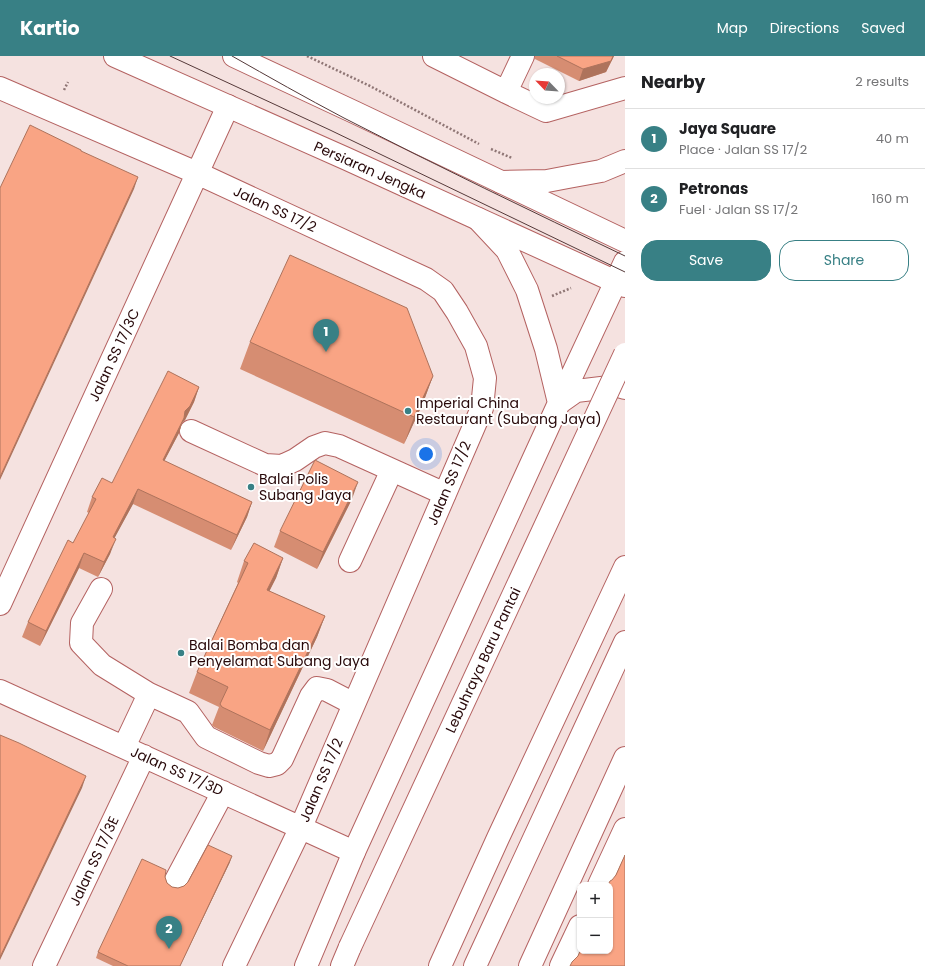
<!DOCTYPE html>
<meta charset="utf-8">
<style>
:root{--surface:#fff;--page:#f6f6f6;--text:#202124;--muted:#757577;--line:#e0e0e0;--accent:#388085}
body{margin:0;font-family:Poppins,sans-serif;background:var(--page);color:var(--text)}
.controls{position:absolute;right:12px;bottom:12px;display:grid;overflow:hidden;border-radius:8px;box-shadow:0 1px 3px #0004}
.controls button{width:36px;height:36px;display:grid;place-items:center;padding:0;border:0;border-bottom:1px solid var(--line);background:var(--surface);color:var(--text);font:20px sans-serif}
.compass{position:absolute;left:529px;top:12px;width:36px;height:36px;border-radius:50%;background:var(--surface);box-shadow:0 1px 3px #0004;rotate:295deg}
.you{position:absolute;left:426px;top:398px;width:14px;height:14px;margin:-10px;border:3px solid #fff;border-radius:50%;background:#1a73e8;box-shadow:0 0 0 6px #1a73e833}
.badge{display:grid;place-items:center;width:26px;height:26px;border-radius:50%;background:var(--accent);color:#fff;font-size:13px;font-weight:700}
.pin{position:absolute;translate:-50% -33px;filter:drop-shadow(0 1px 2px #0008)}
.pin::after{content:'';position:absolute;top:21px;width:14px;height:12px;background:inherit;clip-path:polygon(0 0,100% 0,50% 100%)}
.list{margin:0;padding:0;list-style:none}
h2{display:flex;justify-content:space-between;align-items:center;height:52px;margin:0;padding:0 16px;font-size:17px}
h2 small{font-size:13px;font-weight:400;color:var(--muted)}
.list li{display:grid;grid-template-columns:26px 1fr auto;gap:12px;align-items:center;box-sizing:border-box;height:60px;padding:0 16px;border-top:1px solid var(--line)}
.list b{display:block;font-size:15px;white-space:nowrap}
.list p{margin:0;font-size:13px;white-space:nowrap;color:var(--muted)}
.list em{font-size:13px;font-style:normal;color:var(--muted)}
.actions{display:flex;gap:8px;padding:12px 16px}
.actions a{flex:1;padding:9px 0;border:1px solid var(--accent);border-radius:16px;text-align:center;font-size:14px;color:var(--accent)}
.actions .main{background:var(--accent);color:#fff}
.map{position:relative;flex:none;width:625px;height:910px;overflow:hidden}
header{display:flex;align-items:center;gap:24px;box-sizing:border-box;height:56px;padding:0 20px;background:var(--accent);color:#fff}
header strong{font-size:19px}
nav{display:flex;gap:22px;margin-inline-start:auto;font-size:14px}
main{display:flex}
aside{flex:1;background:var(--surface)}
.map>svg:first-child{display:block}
</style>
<header>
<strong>Kartio</strong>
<nav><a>Map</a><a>Directions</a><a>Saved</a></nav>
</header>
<main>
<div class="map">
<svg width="625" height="910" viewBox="0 0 625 910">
<rect width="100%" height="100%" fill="#f5e2e0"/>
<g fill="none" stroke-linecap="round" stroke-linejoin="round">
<defs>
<path id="minor" d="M434,0l72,36 40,19 79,-23
M0,32l197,85 229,106 17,12 14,21 19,34 9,32 -3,30 -181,419 -67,139
M506,36l17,-36
M191,375l74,34 17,1 13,-6 19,-13 11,-4 14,3 106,48
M350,505l42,-91
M101,533l-19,34 -1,20 21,22 47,29 39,18 18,25 53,26 10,3 8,-2 5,-5 29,-63 6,-8 10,2 27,14
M0,548l228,-498
M0,635l354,161
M124,691l25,-53
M175,826l48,-90
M599,829l26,-56
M44,910l100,-210
M530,910l95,-208
M561,910l19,-40"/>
<path id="major" d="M115,0l232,103 278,127
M234,0l120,56 271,129"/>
<path id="highway" d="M501,126l46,-1 21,-4 33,-6 24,-10
M478,163l29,31 20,40 19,59 13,54
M559,347l17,-12 42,-5 7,2
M306,910l48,-114 205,-449 66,-141
M342,910l8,-19
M440,910l58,-128 127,-271
M475,910l150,-324"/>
</defs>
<use href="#minor" stroke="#b46261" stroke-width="24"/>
<use href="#major" stroke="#b46261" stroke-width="24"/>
<use href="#highway" stroke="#b46261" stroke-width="24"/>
<path stroke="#8f7675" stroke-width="2.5" stroke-dasharray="2 2" stroke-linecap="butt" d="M307,0l63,30 109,58
M64,34l4,-8
M491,93l21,9
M552,240l19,-8"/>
<use href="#minor" stroke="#fff" stroke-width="22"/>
<use href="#major" stroke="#fff" stroke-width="22"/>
<use href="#highway" stroke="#fff" stroke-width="22"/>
<path stroke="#553939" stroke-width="1" d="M170,0l160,74 295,142
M232,0c37,21 74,42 112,62 93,48 187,93 281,138"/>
<defs>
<path id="highway-bridge" d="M350,891l275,-593"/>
</defs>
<use href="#highway-bridge" stroke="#b46261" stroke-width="24" stroke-linecap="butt"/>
<use href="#highway-bridge" stroke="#fff" stroke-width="22"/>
</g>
<path fill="#d68d72" d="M535,0h79l-8,16 -27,9 -44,-22z
M250,286l183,34 -10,27 -19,41 -164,-75z
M199,331l-5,15 -9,18 -3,3 -3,10 -15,28 88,41 -5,15 -16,33 -98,-46 -19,34 -4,16 -12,23 -19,-9 -39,78 -18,-9 6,-15 45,-79 16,-30 -2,-1 5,-15 20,-14z
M352,443l-35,70 -43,-22 6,-16z
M283,502l-7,20 -7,13 56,25 -8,21 -54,114 -49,-24 -2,-2 7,-18 -30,-14 8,-21 41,-89 -1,-1 7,-21z
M230,806l-50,104h-67l-17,-8 2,-6 67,-75 2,6 5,4 6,1 6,-2z"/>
<path fill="#ae735c" d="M613,0h1l-8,16 -27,9 4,-12z
M138,121l-4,12 -134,291v-3z
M433,320l-10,27 -19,41 10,-27z
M199,331l-5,15 -9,18 -3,3 -3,10 -22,42 6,-15 22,-49z
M358,426l-6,17 -35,70 6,-17z
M138,433l-5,15 -26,48 6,-15z
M252,446l-5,15 -16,33 6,-15z
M116,483l-6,15 -12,23 6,-15z
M84,497l-5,15 -39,78 6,-15z
M283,502l-7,20 -16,32 7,-20z
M325,560l-8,21 -54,114 7,-21z
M86,720l-4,12 -82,172v-3z
M232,800l-2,6 -50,104z"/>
<path fill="#f9a484" stroke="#ae735c" d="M557,0h56l-2,5 -28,8z
M30,69l51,25v1l57,26 -138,300v-289z
M290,199l117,53 26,68 -19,41 -164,-75z
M168,315l31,16 -9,19 -5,5 -1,7 -21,42 89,42 -15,33 -99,-46 -25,48 3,2 -12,23 -20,-9 -38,78 -18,-9 40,-82 5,3 23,-44 -4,-2 10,-19 10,5z
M315,404l43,22 -35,70 -43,-21z
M254,487l29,15 -16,32 58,26 -55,114 -48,-23 -2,-3 8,-17 -31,-15 51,-109 -4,-2z
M0,679l19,8 67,33 -86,181z
M208,789l24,11 -52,110h-52l-30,-14 44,-93 24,11 -1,7 2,6 5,4 6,1 6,-2 4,-4z
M625,799v111h-55l2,-4 6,-6 2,-5h30v-66h-2l2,-4 2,-1 4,-5z"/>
<g fill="#388085" stroke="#fff" stroke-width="1.5">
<circle cx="408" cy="355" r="4"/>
<circle cx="251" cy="431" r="4"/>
<circle cx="181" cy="597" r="4"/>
</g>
<g text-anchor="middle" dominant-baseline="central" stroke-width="4" stroke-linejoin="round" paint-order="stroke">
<g font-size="14" fill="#270809" stroke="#fff">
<text transform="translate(370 114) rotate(24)">Persiaran Jengka</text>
<text transform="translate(275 153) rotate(25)">Jalan SS 17/2</text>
<text transform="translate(114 299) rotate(-65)">Jalan SS 17/3C</text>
<text transform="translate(449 427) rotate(-67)">Jalan SS 17/2</text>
<text transform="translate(483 604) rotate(-65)">Lebuhraya Baru Pantai</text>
<text transform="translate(177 715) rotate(24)">Jalan SS 17/3D</text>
<text transform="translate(321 724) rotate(-67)">Jalan SS 17/2</text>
<text transform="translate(94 805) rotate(-65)">Jalan SS 17/3E</text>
</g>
<g font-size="14" fill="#270809" stroke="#fff" text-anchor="start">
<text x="416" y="347">Imperial China<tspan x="416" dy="16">Restaurant (Subang Jaya)</tspan></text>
<text x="259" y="423">Balai Polis<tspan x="259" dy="16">Subang Jaya</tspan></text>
<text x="189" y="589">Balai Bomba dan<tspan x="189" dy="16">Penyelamat Subang Jaya</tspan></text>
</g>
</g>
</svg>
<div class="controls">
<button>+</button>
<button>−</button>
</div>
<svg class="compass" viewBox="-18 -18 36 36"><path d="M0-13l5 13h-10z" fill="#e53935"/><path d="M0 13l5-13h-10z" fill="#757577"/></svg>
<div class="you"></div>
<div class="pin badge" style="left:326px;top:296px">1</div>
<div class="pin badge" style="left:169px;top:893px">2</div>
</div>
<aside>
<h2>Nearby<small>2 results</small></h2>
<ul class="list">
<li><span class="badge">1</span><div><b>Jaya Square</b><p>Place · Jalan SS 17/2</p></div><em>40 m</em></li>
<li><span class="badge">2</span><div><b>Petronas</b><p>Fuel · Jalan SS 17/2</p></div><em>160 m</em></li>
</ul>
<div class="actions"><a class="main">Save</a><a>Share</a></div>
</aside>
</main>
